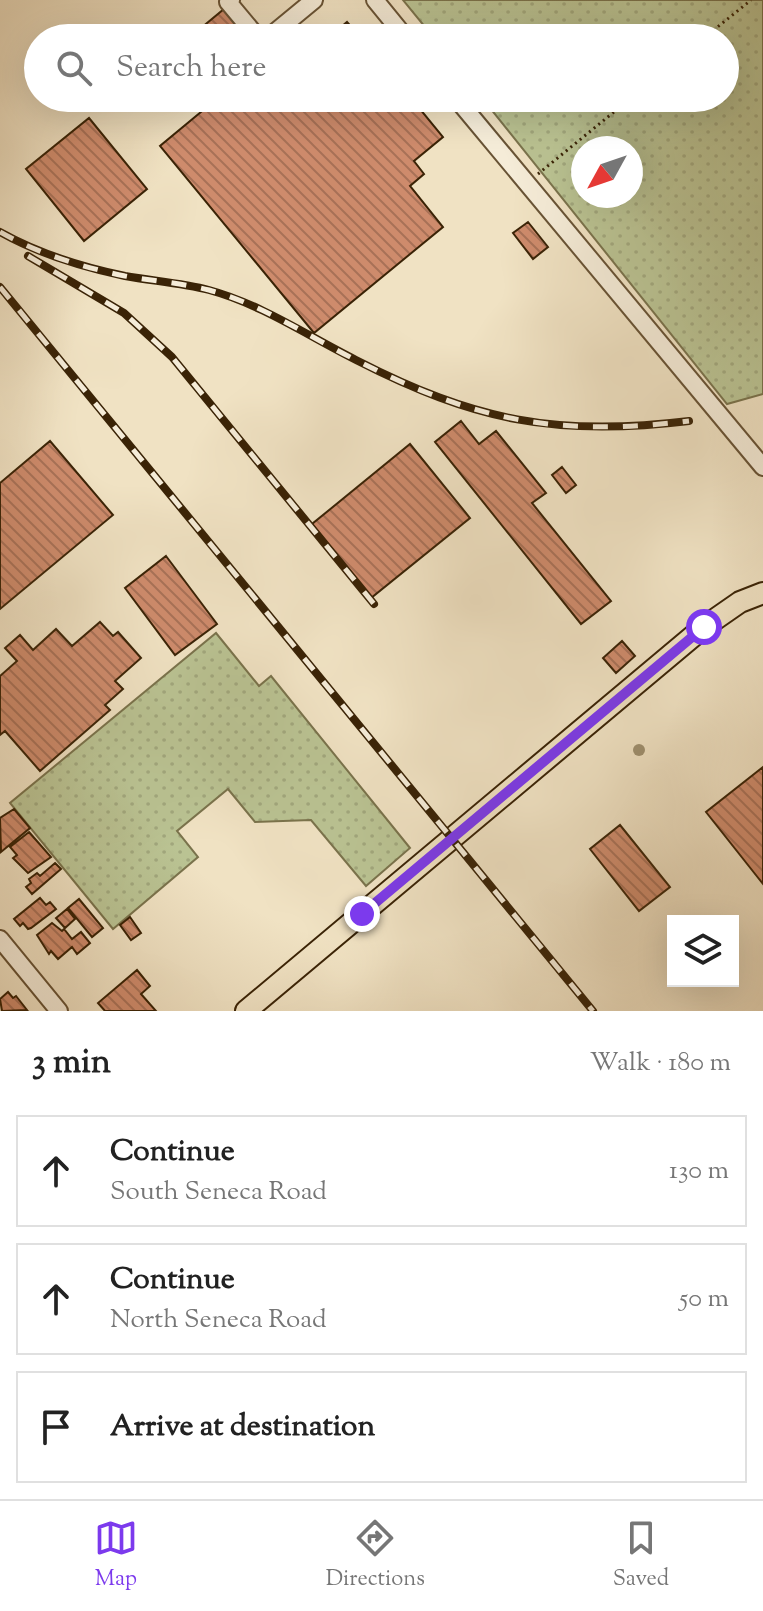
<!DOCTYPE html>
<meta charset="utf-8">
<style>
:root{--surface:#fff;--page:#f2f2f2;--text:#222;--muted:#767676;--line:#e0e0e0;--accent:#7c3aed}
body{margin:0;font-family:"Sorts Mill Goudy",serif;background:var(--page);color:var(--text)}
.controls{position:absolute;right:24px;bottom:24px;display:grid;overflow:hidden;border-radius:0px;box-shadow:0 8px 32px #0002}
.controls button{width:72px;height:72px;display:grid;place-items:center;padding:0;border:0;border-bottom:2px solid var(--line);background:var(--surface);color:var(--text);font:40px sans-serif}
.compass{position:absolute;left:571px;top:136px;width:72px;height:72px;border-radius:50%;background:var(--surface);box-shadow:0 8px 32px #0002;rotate:230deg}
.stop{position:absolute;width:24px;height:24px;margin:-18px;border:6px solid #7c3aed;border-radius:50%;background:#fff}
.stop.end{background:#7c3aed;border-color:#fff;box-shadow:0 2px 8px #0008}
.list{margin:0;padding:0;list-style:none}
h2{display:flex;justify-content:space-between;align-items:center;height:104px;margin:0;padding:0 32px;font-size:34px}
h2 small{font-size:26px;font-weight:400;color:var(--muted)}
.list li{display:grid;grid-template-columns:52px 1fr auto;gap:24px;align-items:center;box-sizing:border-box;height:112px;margin:0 16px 16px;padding:0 16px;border:2px solid var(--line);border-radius:0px}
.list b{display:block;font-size:30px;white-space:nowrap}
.list p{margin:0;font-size:26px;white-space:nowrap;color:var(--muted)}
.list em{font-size:26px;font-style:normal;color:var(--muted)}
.icon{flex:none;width:44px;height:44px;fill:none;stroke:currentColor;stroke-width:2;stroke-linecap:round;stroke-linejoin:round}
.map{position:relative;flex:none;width:763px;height:1011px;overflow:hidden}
.search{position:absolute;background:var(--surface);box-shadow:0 8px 32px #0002;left:24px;right:24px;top:24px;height:88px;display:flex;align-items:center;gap:20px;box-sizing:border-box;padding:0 28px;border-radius:44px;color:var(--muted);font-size:30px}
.sheet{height:488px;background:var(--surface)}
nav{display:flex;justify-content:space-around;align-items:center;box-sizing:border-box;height:112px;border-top:2px solid var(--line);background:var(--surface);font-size:22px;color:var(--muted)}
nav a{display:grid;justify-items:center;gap:4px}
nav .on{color:var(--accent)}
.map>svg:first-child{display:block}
</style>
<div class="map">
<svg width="763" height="1011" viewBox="0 0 763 1011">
<defs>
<pattern id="grass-dots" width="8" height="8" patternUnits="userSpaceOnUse" patternTransform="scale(2)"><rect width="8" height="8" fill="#bac393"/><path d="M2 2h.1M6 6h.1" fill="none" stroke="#a1a77d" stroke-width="1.8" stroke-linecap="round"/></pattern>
<pattern id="building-back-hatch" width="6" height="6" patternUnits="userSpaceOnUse" patternTransform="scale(2)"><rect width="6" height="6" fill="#ce8b6c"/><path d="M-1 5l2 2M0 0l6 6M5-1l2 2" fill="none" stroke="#a87157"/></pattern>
</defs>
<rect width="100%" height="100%" fill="#f0e2c3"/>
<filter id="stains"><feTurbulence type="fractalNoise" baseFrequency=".0025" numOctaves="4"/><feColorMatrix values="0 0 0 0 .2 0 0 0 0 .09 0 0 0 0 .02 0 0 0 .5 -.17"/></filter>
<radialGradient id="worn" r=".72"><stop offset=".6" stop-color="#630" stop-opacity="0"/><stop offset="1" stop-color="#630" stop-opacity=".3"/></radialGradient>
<path fill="url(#grass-dots)" stroke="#7a734c" stroke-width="2" fill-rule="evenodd" d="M403,0h360v394l-36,10 -245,-306h243v-60h-291zM583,148h48v48h-48z
M216,633l43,53 12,-10 139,172 -44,38 -55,-66 -56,2 -27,-33 -51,42 21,26 -85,72 -103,-126z"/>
<path fill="url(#building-back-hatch)" stroke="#3a2306" stroke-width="2" d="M224,9l24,29h-59z
M347,22l14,16h-33z
M209,98h202l32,39 -29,24 10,13 -14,12 33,41 -129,106 -154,-187 53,-44z
M89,118l58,71 -63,52 -58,-72z
M528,222l20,25 -15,12 -20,-26z
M461,421l18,23 17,-13 50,62 -14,10 79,98 -30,23 -146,-182z
M50,441l63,74 -113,94v-126z
M410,444l60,74 -99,80 -59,-74z
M562,467l14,18 -10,8 -14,-18z
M166,556l51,68 -42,31 -50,-67z
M100,622l13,14 5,-4 23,26 -26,23 8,8 -18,16 5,5 -70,61 -35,-40 -5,4v-59l17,-15 -12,-13 15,-13 13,15 23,-21 16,17z
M622,641l13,15 -19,17 -13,-15z
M763,767v117l-57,-72z
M14,809l16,19 -29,24 -1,-34z
M620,825l50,62 -31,24 -49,-62z
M29,832l22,25 -23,16 -15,-15 4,-3 -7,-8z
M55,863l6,6 -29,25 -6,-7 5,-4 -2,-4 8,-6 3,3z
M40,898l6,7 4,-3 6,7 -25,19 -3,1 -5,-6 -3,3 -6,-7z
M79,899l24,29 -11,9 -24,-29z
M67,909l8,10 -10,9 -9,-10z
M130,917l11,16 -10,7 -11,-15z
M52,923l10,8 2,-2 8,10 9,-7 9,11 -13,11 -5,-7 -14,12 -7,-8 -2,3 -12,-19z
M137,970l13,16 -9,8 15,17h-51l-7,-8z
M8,992l5,6 3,-2 11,14 -25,1 -2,-12z"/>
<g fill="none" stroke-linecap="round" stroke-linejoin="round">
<defs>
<path id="minor" d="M231,0l-3,2 30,36
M375,0l31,38
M268,38l46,-38
M456,98l307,369
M0,939l59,72"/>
<path id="major" d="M246,1011l458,-384 36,-25 23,-9"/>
</defs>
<use href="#minor" stroke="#685335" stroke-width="20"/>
<use href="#major" stroke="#3a2306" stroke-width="24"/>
<path stroke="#3a2306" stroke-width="3" stroke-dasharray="2 4" stroke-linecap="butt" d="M704,38l47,-38
M538,174l93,-76"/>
<use href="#minor" stroke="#f5ecd8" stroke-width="16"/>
<use href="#major" stroke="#f0e2c3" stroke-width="20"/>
<defs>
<path id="rail" d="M0,232c39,22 82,35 125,44 28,5 57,7 84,14 52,14 99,46 147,70 119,61 200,77 333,61
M28,256l96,57 48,44 202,247
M0,287l593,724"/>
</defs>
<use href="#rail" stroke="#3a2306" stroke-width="8"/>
<use href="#rail" stroke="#f5ecd8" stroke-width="5" stroke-dasharray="15" stroke-linecap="butt"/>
</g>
<circle fill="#9e8f6e" cx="639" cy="750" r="6"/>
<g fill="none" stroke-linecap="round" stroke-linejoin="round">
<path stroke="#7c3aed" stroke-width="10" d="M362,914l342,-287"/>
</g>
<rect width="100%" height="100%" filter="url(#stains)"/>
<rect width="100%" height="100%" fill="url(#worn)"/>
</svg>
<div class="controls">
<button><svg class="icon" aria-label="layers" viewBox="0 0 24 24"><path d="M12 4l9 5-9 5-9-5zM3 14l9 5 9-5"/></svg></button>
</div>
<svg class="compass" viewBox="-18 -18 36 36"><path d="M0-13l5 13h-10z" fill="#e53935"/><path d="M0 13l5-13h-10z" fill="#767676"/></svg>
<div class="stop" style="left:704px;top:627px"></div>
<div class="stop end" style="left:362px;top:914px"></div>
<div class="search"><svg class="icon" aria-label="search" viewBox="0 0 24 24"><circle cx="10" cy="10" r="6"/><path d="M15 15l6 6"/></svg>Search here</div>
</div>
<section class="sheet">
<h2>3 min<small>Walk · 180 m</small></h2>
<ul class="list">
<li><svg class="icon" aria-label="ahead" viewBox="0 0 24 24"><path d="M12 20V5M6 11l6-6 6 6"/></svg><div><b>Continue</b><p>South Seneca Road</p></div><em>130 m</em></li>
<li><svg class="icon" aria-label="ahead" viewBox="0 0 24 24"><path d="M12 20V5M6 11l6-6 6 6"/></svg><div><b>Continue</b><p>North Seneca Road</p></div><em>50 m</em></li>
<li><svg class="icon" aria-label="arrive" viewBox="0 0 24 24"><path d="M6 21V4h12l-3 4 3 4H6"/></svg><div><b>Arrive at destination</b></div></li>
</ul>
</section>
<nav>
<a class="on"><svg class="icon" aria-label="map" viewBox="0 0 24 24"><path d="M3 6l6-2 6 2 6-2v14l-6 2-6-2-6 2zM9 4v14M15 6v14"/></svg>Map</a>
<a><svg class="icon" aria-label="directions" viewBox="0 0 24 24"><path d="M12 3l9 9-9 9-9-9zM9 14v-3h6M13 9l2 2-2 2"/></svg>Directions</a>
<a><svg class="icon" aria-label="saved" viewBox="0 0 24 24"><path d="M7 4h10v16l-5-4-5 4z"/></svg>Saved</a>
</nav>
